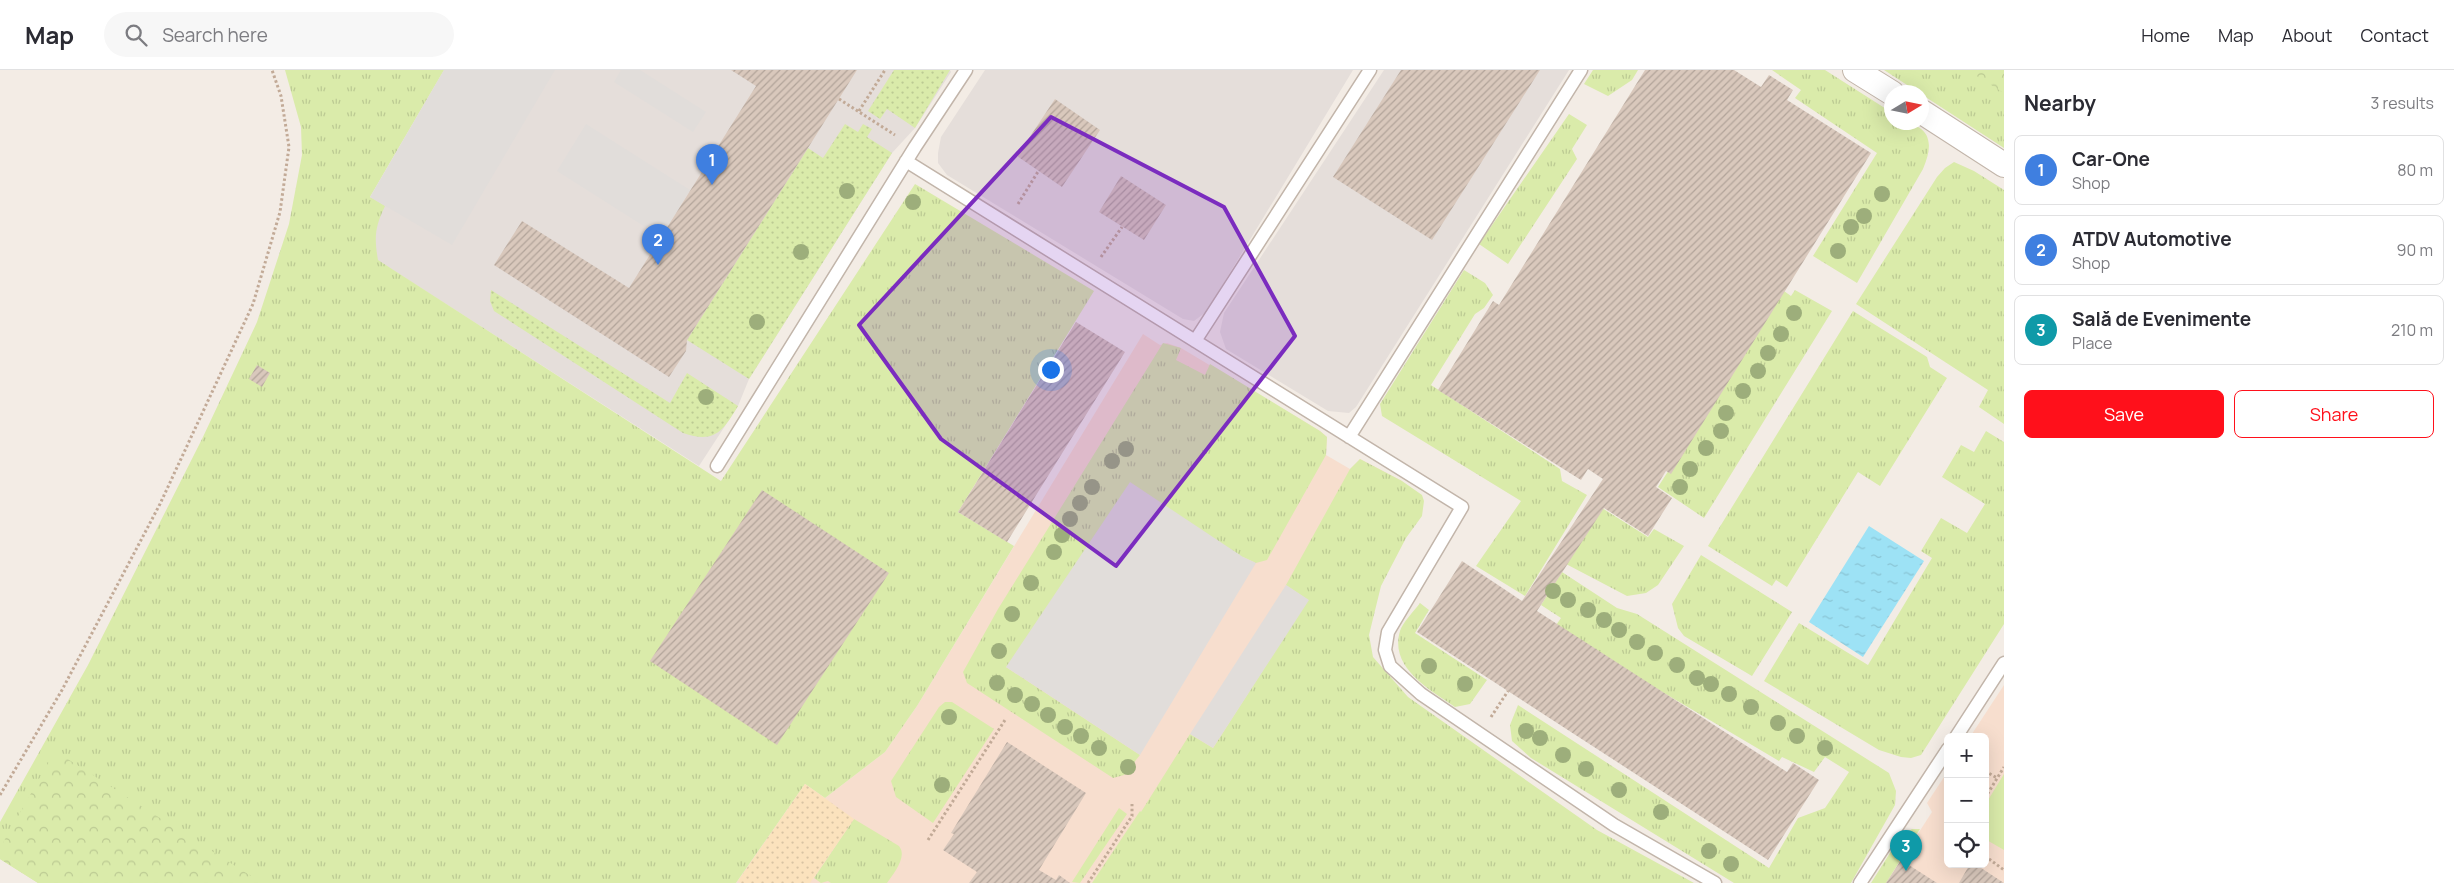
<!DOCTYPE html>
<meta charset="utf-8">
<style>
:root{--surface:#fff;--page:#f7f7f7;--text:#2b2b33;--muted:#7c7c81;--line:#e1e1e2;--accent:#ff101b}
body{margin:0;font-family:Manrope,sans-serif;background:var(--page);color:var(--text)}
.controls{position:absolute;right:15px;bottom:15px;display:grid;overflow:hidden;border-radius:8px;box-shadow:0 5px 20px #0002}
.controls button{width:45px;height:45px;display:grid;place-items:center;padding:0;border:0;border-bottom:1px solid var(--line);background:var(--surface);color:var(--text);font:25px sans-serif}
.compass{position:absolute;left:1884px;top:15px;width:45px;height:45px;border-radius:50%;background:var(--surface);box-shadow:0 5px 20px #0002;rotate:80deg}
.you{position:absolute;left:1050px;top:299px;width:18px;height:18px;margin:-12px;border:4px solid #fff;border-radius:50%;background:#1a73e8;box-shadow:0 0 0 8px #1a73e833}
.badge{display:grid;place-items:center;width:32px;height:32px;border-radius:50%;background:var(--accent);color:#fff;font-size:16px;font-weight:700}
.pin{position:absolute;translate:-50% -41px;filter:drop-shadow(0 1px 2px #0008)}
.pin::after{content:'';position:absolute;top:26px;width:18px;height:15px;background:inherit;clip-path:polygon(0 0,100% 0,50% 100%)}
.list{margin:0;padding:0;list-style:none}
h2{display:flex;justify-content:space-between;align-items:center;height:65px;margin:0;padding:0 20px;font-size:21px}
h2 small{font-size:16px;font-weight:400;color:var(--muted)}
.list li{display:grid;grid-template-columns:32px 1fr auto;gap:15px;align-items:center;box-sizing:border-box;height:70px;margin:0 10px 10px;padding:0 10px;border:1px solid var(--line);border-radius:8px}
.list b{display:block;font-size:19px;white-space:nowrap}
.list p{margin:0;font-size:16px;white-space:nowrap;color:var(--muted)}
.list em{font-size:16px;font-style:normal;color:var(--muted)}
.actions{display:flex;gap:10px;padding:15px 20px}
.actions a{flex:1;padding:11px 0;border:1px solid var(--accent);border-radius:8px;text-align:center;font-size:18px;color:var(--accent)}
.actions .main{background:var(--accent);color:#fff}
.icon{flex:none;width:28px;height:28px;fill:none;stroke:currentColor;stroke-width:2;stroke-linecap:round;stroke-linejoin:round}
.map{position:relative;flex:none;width:2004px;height:813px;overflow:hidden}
header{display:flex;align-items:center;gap:30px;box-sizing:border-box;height:70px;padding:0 25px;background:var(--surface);border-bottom:1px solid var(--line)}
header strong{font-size:24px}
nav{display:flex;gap:28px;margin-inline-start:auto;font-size:18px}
.search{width:350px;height:45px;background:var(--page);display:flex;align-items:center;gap:12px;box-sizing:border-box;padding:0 18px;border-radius:28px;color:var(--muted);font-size:19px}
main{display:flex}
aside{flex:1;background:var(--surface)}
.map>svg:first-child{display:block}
</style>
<header>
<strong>Map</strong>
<div class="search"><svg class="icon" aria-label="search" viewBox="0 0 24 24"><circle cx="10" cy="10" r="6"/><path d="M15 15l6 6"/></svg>Search here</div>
<nav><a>Home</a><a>Map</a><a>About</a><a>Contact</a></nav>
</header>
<main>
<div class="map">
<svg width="2004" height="813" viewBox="0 0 2004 813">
<defs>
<pattern id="grass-tufts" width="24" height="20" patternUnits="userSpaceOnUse" patternTransform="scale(1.25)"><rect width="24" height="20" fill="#daebaa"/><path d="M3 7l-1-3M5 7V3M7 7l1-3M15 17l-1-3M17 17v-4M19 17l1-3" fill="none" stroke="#bcca93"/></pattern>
<pattern id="forest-crowns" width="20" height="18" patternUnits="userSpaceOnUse" patternTransform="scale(1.25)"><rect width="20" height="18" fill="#daebaa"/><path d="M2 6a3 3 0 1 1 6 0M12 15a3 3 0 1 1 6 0" fill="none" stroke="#bcca93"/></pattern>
<pattern id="sand-dots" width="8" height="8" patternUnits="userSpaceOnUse" patternTransform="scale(1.25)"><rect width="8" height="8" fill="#fbe2bd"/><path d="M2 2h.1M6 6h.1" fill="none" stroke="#d8c3a3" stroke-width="1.8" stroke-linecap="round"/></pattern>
<pattern id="park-dots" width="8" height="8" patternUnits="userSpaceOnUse" patternTransform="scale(1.25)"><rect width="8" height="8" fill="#daebaa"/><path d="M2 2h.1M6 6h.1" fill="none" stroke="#bcca93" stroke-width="1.8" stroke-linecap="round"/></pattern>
<pattern id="water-ripples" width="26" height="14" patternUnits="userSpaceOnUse" patternTransform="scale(1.25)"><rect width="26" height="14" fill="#9de2f5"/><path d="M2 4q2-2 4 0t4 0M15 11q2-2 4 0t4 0" fill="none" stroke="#89c3d3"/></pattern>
<pattern id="building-hatch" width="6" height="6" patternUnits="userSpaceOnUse" patternTransform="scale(1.25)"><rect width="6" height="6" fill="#d9c8bc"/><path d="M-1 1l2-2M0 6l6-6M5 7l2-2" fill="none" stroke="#b2a49a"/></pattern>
</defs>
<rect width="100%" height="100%" fill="#f3ece5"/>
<path fill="#f7dece" d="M1143,264l17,11 7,-2 14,5 139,83 7,6 -1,18 24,14 10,-10 42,22 -132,243 -172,159h-362l69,-99 20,14 60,-46 32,-46z
M2004,615v198h-118l46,-71 -5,-9 21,-32v93h37v-127h-15z"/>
<path fill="#e5deda" d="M444,0h506l1,2 -36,56 -23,25 -143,226 -11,27 -39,60 -353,-226z
M985,0h368l-147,242 -12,9 -11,-2 -236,-144 -9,-12v-10l3,-16z
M1384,0h185l-213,337 -7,6 -21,-2 -102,-62 -6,-17 4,-19z"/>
<path fill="url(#grass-tufts)" d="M285,0h159l-74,127 15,9c-10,21 -11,31 -7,54l343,221 194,-297 179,107 -136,221 56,34 -97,160 -32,46 -60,46 -20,-14 -69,99h-698l-38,-24v-37l88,-157 114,-226 55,-117 32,-98 13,-69 -1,-28z
M1593,0h45l-6,10 -24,16 -24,-12z
M1772,0h53l66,42 1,10c34,0 45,15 31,47l-66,114 -44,-27 64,-103 -82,-55 6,-8z
M1884,0h120v78z
M1569,44l18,11 -15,24 5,10 -69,105 -29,-20z
M1954,92l20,9 30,19v234l-25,-17 9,-17 -132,-86 81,-127 8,-9z
M1464,200l21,13 8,12 -9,13 -9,6 -44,71 129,84 2,12 25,14 -62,101 -49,-30 45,-65 -139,-85 -2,-12z
M1795,220l37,21 -128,207 -46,-31 126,-196 7,5z
M1853,241l74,46 3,10 17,11 -67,108 -22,-14 -71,115 -11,-7 -4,6 -64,-40z
M1163,273l18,5 -5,12 29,15 5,-11 110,67 7,6 -1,18 -59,105 -11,3 -13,-6 -237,110 134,88 -16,20 -11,3 -146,-95 -4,-11 35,-63z
M1986,361l18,11v182l-83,131 -10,3 -10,-1 -22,-7 -115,-69 35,-58 69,42 64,-107 -11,-7 20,-33 26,15 18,-29 -43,-27 19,-32 13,7z
M1360,389l42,22 20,14 2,6 -2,15 -16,22 -25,48 -12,49 4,22 35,40 189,133 97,53h-602l48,-72 1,1 49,-78 23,14 95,-148 -22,-15 64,-116z
M1602,438l46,29 6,-8 30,17 -26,39 -12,8 -19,3 -61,-32z
M1701,485l91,57 -40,64 -68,-40 -6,-8 -6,-24z
M1562,502l55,36 20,6 252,159 7,18 -1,14 -44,78h-117l-203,-125 -19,-17 -2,-16 8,-20 251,163 29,-50 27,-10 24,-36 -24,-15 -11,15 -32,-15 -3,4 -225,-133 7,-10 -20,-13z
M1420,533l9,7 -14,23 72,47 -17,24 -15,3c-25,-17 -66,-39 -55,-76 3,-9 14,-20 20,-28z
M945,632h7l42,27 -61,94 -37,-26 -5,-16 48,-74z
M1119,738l8,6 -47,69 -8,-1z
M854,749l45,27c9,11 -6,28 -12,37h-56l-3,-2 -7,2 -7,-5z
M1912,759h8l-34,54h-15l29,-46z"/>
<path fill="url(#forest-crowns)" d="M1967,0h37v23z
M55,681l207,132h-224l-38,-24v-11z"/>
<path fill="url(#sand-dots)" d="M805,714l49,35 -44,64h-69l-3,-2z"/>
<path fill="url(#park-dots)" d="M894,0h56l-35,58 -28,-19 -7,10 -12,-8z
M845,54l13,8 5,-8 9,5 -5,8 25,16 -143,226 -62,-39 121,-192 15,10z
M491,220l179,113 17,-30 51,33c-15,25 -23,38 -55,27l-189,-122 -4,-10z"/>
<path fill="#daebaa" d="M2004,704v76l-19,-11v-34z"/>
<path fill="#e1ddda" d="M444,0h111l-103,175 -82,-48z
M621,0h19l66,42 -13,20 -79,-50z
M586,54l104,66 -29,47 -104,-66z
M1130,412l113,75 13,6 -116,192 -134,-88z
M1286,515l23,15 -96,148 -23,-14z"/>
<path fill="url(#water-ripples)" d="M1869,456l55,35 -61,96 -54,-35z"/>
<path fill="url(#building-hatch)" d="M731,0h126l-170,270 -1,11 -17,26 -175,-112 28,-44 107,67 127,-202z
M1401,0h139l-108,170 -99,-63z
M1645,0h89l27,17 8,-12 24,15 -6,10 84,53 -200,321 -5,-3 -10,16 16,11 -24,38 -44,-28 -67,103 250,161 6,-9 26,17 -51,80 -351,-228 45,-71 60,40 81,-122 -15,-10 -7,11 -143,-90 55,-89 6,4z
M1055,29l45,31 -38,57 -45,-31z
M1121,106l45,29 -22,35 -45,-28z
M1076,252l49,30 -118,190 -49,-30z
M257,295l13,8 -8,14 -13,-8z
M762,420l127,83 -112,172 -127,-84z
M1007,672l79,51 -47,77 17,10 3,-5 11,8h-101l8,-11 -34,-22 11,-16 -3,-1z
M1901,790l36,23h-51z
M1970,794h5l29,19h-45z"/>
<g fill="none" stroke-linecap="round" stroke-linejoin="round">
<defs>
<path id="service" d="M906,91l556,346 -74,125 -3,18 5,16 31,28 193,131 101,58
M1195,271l175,-271
M1349,367l232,-367
M717,396l198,-319 51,-77
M1956,667l48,-74
M1860,813l88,-134"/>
<path id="minor" d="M1855,0l37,23
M1922,42l82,53"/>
</defs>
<use href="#service" stroke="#c2b5aa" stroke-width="15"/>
<use href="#minor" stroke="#c2b5aa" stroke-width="26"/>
<path stroke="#c2aa97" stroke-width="3" stroke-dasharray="2.5 2.5" stroke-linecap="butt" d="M839,29l56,36
M859,41l26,-41
M1018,134l21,-34
M1101,187l21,-30
M1491,647l17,-26
M1985,701l12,7
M0,725l62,-105 98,-186 93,-200 27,-92 9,-65 -8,-51 -9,-26
M1985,728l19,-31
M928,770l77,-120
M1985,786l19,14
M1088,813l44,-67v-12"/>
<use href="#service" stroke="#fff" stroke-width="12"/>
<use href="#minor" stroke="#fff" stroke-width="24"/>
</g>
<g fill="#9dae7b">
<circle cx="847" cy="121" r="8"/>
<circle cx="1882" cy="124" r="8"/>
<circle cx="913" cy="132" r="8"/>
<circle cx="1864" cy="146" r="8"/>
<circle cx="1851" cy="157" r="8"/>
<circle cx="1838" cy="181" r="8"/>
<circle cx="801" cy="182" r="8"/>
<circle cx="1794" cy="243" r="8"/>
<circle cx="757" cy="252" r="8"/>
<circle cx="1781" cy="264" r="8"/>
<circle cx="1768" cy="283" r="8"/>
<circle cx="1758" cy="301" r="8"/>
<circle cx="1743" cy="321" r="8"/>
<circle cx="706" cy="327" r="8"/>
<circle cx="1726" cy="343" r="8"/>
<circle cx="1721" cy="361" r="8"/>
<circle cx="1706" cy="378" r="8"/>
<circle cx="1126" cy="379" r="8"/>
<circle cx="1112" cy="391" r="8"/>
<circle cx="1690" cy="399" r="8"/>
<circle cx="1092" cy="417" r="8"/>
<circle cx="1680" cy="417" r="8"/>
<circle cx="1080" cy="433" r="8"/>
<circle cx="1070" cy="449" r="8"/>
<circle cx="1062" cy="465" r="8"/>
<circle cx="1054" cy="482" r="8"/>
<circle cx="1031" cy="513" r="8"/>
<circle cx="1553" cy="521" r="8"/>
<circle cx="1568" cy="530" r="8"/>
<circle cx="1588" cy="540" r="8"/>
<circle cx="1012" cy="544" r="8"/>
<circle cx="1604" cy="550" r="8"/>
<circle cx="1619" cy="560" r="8"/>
<circle cx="1637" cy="572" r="8"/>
<circle cx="999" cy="581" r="8"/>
<circle cx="1655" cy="583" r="8"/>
<circle cx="1677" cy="595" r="8"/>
<circle cx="1429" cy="596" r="8"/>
<circle cx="1697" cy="608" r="8"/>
<circle cx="997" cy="613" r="8"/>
<circle cx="1465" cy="614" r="8"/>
<circle cx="1711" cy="614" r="8"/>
<circle cx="1729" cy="624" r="8"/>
<circle cx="1015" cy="625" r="8"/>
<circle cx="1032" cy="634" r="8"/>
<circle cx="1751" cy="637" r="8"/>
<circle cx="1048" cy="645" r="8"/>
<circle cx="949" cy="647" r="8"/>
<circle cx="1778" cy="653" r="8"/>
<circle cx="1065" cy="657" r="8"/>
<circle cx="1526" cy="661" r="8"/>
<circle cx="1081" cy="666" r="8"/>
<circle cx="1797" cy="666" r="8"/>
<circle cx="1540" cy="668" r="8"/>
<circle cx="1099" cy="678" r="8"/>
<circle cx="1825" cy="678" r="8"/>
<circle cx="1563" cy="685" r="8"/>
<circle cx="1128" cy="697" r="8"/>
<circle cx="1586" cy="699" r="8"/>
<circle cx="942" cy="715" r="8"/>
<circle cx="1619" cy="720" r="8"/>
<circle cx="1661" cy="742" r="8"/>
<circle cx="1709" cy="781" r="8"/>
<circle cx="1731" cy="794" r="8"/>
</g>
<path fill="#7b2cbf" fill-opacity="0.2" stroke="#7b2cbf" stroke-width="4" stroke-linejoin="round" d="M1051,47l173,90 71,129 -179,230 -175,-127 -82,-114z"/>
</svg>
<div class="controls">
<button>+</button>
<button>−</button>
<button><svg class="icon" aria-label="locate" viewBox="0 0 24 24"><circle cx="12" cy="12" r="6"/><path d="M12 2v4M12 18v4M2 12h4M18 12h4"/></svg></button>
</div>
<svg class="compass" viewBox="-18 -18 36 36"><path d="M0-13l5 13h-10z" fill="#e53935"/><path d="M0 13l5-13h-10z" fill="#7c7c81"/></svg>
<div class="you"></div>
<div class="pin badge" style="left:712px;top:115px;background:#3f7fe0">1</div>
<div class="pin badge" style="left:658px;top:195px;background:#3f7fe0">2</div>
<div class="pin badge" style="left:1906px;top:801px;background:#0f9aa8">3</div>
</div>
<aside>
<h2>Nearby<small>3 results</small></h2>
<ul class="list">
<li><span class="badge" style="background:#3f7fe0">1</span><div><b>Car-One</b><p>Shop</p></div><em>80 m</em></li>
<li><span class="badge" style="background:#3f7fe0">2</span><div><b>ATDV Automotive</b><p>Shop</p></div><em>90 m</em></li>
<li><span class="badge" style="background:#0f9aa8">3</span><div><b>Sală de Evenimente</b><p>Place</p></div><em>210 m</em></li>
</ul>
<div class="actions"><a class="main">Save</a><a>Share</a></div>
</aside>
</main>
